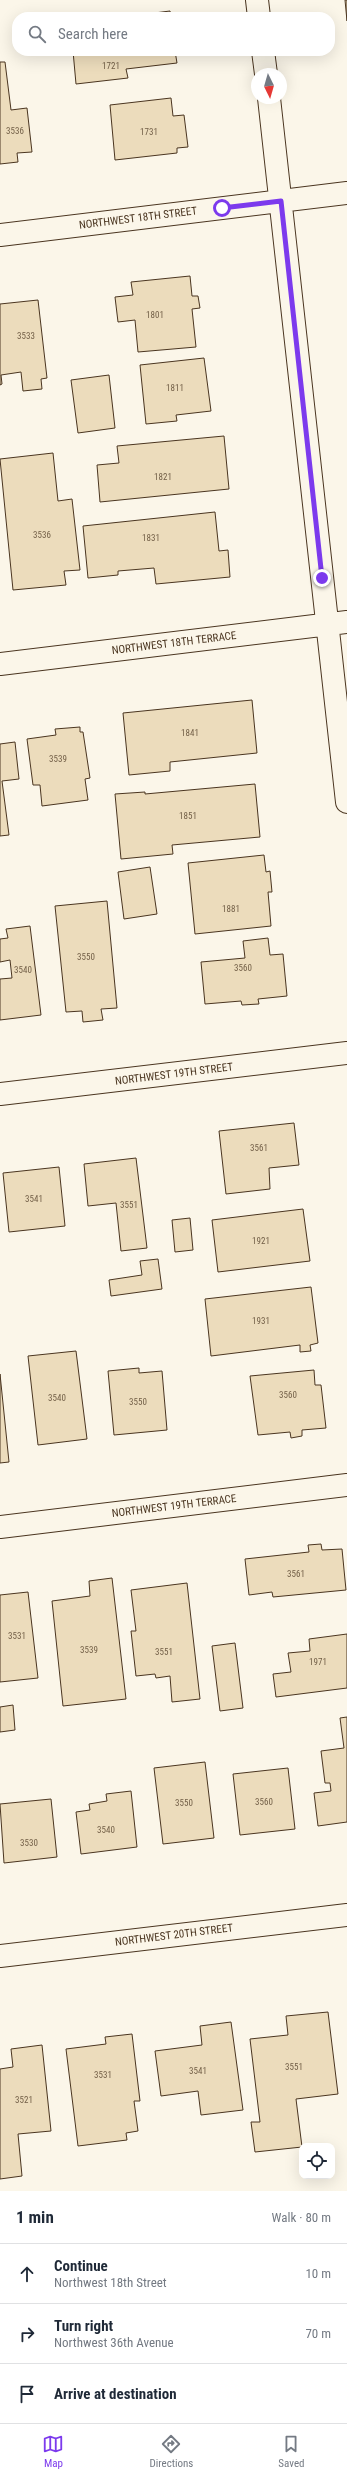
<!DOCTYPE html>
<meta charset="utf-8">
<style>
:root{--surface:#fff;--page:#f2f2f3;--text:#1f2937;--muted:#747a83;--line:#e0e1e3;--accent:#7c3aed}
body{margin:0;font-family:"Roboto Condensed",sans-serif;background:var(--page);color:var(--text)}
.controls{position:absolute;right:12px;bottom:12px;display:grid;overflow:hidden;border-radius:8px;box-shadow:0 4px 16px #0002}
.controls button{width:36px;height:36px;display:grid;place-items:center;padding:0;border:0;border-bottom:1px solid var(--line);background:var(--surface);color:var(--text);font:20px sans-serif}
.compass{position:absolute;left:251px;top:68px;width:36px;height:36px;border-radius:50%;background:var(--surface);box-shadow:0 4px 16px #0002;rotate:175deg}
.stop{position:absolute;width:12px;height:12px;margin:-9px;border:3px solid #7c3aed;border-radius:50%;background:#fff}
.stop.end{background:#7c3aed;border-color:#fff;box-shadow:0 1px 4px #0008}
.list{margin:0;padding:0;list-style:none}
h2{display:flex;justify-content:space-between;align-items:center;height:52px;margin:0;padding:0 16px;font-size:17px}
h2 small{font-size:13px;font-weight:400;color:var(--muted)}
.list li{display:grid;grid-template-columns:26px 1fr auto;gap:12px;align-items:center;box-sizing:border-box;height:60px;padding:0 16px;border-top:1px solid var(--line)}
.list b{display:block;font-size:15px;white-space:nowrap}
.list p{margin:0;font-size:13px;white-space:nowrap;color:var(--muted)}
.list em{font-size:13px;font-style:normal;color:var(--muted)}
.icon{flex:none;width:22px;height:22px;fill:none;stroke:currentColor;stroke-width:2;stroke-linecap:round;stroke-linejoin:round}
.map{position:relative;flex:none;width:347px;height:2191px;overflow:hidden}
.search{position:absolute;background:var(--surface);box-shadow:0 4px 16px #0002;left:12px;right:12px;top:12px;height:44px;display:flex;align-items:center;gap:10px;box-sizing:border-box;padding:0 14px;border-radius:16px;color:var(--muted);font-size:15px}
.sheet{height:232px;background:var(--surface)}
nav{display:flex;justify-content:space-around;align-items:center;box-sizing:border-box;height:56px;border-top:1px solid var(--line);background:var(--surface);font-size:11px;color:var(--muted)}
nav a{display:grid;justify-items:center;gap:2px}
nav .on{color:var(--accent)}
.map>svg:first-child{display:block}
</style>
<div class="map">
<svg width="347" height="2191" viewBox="0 0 347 2191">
<rect width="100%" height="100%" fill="#fbf6e9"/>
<path fill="#ecdcbc" stroke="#4a3520" d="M345,0h2v21z
M170,11l1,6h-48z
M73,51h102l2,12 -51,6 2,9 -52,6z
M0,62h5l6,48 16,-2 5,44 -15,1 1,9 -18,2z
M171,98l2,18 11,-1 4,32 -11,1v5l-62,7 -5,-55z
M190,276l2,20h6l2,12 -8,1 4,38 -58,5 -3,-32 -17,2 -3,-25 18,-2 -2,-13z
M38,300l9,78 -6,1 1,10 -19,2 -2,-19 -20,3 1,9 -2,1v-81z
M204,358l7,53 -35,4 1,6 -31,3 -6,-59z
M109,375l6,53 -37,5 -7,-53z
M224,436l5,53 -129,13 -3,-37 22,-2 -2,-17z
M53,453l5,48 14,-2 8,71 -16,1 2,14 -53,5 -13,-131z
M215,512l4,39 9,-1 2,27 -74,7 -2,-16 -36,3v4l-30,3 -5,-52z
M252,700l5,53 -87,9v9l-41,4 -6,-62z
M80,727v5h3l7,46 -5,1 3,21 -46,6 -2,-21h-7l-6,-46 29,-4 -1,-6z
M15,742l4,37 -17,2 7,54 -9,1v-92z
M255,784l5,53 -88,8 1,9 -52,5 -6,-65 30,-2v2z
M264,855l2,17 4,-1 2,21h-4l3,34 -76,8 -7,-71z
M150,867l7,47 -33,5 -6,-47z
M107,901l10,107 -16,1 2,11 -20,2 -1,-11 -16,1 -11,-106z
M30,926l11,89 -41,5v-41l12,-1 -2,-18 -10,2v-23l8,-1 -2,-9z
M268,938l2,17 13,-1 4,42 -29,3 1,5 -17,1 -1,-4 -36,3 -4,-42 44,-4 -2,-17z
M294,1123l5,42 -30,3 1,21 -44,5 -7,-63z
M136,1158l11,90 -26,3 -5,-48 -28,3 -4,-42z
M59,1167l6,59 -56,6 -6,-59z
M303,1209l7,52 -92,11 -6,-52z
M190,1218l3,32 -18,2 -3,-32z
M158,1259l4,30 -51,7 -2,-16 33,-5 -2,-14z
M311,1287l7,56 -8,2 1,6 -11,1v-7l-89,11 -6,-57z
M76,1351l11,88 -49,6 -10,-89z
M139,1368v5l23,-2 5,59 -53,5 -6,-64z
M314,1370l1,15h6l5,43 -24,2v6l-11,2 -1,-6 -32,3 -8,-59z
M0,1374l9,88 -9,1z
M321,1544l1,6 20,-1 4,41 -73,7 -1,-5 -23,3 -4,-36 64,-7 -1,-7z
M112,1578l14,121 -63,7 -11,-105 38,-5 -1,-15z
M187,1583l13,116 -28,3 -2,-26 -14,2 -1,-4 -19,2 -5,-45h5l-5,-41z
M28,1592l10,86 -38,4v-87z
M347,1634v54l-71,9 -3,-23 18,-2 -3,-19 22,-2 -1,-12z
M235,1643l8,65 -23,3 -8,-65z
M13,1705l2,25 -15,2v-25z
M347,1717v105l-29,4 -4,-33 17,-2 -1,-8h-5l-4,-32 23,-3 -4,-30z
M205,1762l9,76 -51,6 -9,-76z
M288,1768l7,61 -55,6 -7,-61z
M131,1791l6,56 -56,7 -5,-42 14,-2 -1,-6 18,-3 -1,-7z
M51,1799l6,58 -53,6 -4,-59z
M328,2012l10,82 -42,5 6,48 -47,5 -4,-30h9l-10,-83 38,-4 -2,-19z
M231,2022l12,88 -42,5 -3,-24 -37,5 -6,-45 47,-6 -2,-19z
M132,2034l8,67h-6l4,30 -12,2 1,7 -49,6 -12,-97 40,-5 -1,-7z
M42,2045l9,86 -33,3 4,42 -22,3v-110l13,-2 -2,-18z"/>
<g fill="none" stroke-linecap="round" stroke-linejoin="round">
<defs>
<path id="minor" d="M257,0l2,17
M263,51l3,23
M269,98l78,704
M0,235l347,-42
M0,664l347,-42
M0,1094l347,-41
M0,1527l347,-42
M0,1956l347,-41"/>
</defs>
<use href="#minor" stroke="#4a3520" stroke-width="24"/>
<use href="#minor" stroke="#fbf6e9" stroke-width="22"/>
</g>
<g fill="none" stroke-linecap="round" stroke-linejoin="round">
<path stroke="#7c3aed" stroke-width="5" d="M222,208l59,-7 41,377"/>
</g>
<g text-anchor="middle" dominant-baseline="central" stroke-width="3" stroke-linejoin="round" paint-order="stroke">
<g font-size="9" fill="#725f47">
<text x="111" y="66">1721</text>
<text x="15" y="131">3536</text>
<text x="149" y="132">1731</text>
<text x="155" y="315">1801</text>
<text x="26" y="336">3533</text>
<text x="175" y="388">1811</text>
<text x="163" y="477">1821</text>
<text x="42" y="535">3536</text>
<text x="151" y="538">1831</text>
<text x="190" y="733">1841</text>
<text x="58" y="759">3539</text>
<text x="188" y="816">1851</text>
<text x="231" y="909">1881</text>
<text x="86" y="957">3550</text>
<text x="243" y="968">3560</text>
<text x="23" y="970">3540</text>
<text x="259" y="1148">3561</text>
<text x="34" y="1199">3541</text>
<text x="129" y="1205">3551</text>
<text x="261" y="1241">1921</text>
<text x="261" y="1321">1931</text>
<text x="288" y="1395">3560</text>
<text x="57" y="1398">3540</text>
<text x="138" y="1402">3550</text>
<text x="296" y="1574">3561</text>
<text x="17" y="1636">3531</text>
<text x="89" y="1650">3539</text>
<text x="164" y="1652">3551</text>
<text x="318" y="1662">1971</text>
<text x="264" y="1802">3560</text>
<text x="184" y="1803">3550</text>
<text x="106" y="1830">3540</text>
<text x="29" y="1843">3530</text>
<text x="294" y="2067">3551</text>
<text x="198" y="2071">3541</text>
<text x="103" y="2075">3531</text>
<text x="24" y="2100">3521</text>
</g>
<g font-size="11" fill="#4a3520" stroke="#fbf6e9">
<text transform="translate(138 218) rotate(-7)">NORTHWEST 18TH STREET</text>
<text transform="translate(174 643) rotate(-7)">NORTHWEST 18TH TERRACE</text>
<text transform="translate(174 1074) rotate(-7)">NORTHWEST 19TH STREET</text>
<text transform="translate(174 1506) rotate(-7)">NORTHWEST 19TH TERRACE</text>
<text transform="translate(174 1935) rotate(-7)">NORTHWEST 20TH STREET</text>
</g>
</g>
</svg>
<div class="controls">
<button><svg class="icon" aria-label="locate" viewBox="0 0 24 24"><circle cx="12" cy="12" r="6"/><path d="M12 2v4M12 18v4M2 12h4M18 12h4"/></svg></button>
</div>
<svg class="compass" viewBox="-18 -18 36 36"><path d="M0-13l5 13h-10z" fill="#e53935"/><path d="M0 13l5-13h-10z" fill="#747a83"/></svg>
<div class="stop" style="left:222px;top:208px"></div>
<div class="stop end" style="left:322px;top:578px"></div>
<div class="search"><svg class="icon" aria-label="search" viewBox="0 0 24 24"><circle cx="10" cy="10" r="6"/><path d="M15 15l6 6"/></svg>Search here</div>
</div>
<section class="sheet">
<h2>1 min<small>Walk · 80 m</small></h2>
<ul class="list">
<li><svg class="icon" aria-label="ahead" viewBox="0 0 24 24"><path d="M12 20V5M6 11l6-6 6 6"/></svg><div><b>Continue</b><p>Northwest 18th Street</p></div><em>10 m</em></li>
<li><svg class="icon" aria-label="right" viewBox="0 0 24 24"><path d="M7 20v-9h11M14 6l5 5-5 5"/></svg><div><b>Turn right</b><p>Northwest 36th Avenue</p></div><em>70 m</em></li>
<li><svg class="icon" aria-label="arrive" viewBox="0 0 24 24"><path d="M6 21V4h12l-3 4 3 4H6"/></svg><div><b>Arrive at destination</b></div></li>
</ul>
</section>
<nav>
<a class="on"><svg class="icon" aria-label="map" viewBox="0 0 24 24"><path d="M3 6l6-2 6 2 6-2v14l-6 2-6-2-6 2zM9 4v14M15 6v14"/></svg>Map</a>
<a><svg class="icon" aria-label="directions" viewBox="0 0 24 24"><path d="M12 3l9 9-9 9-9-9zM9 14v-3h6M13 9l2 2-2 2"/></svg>Directions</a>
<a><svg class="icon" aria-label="saved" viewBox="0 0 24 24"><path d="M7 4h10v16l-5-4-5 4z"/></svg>Saved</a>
</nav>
